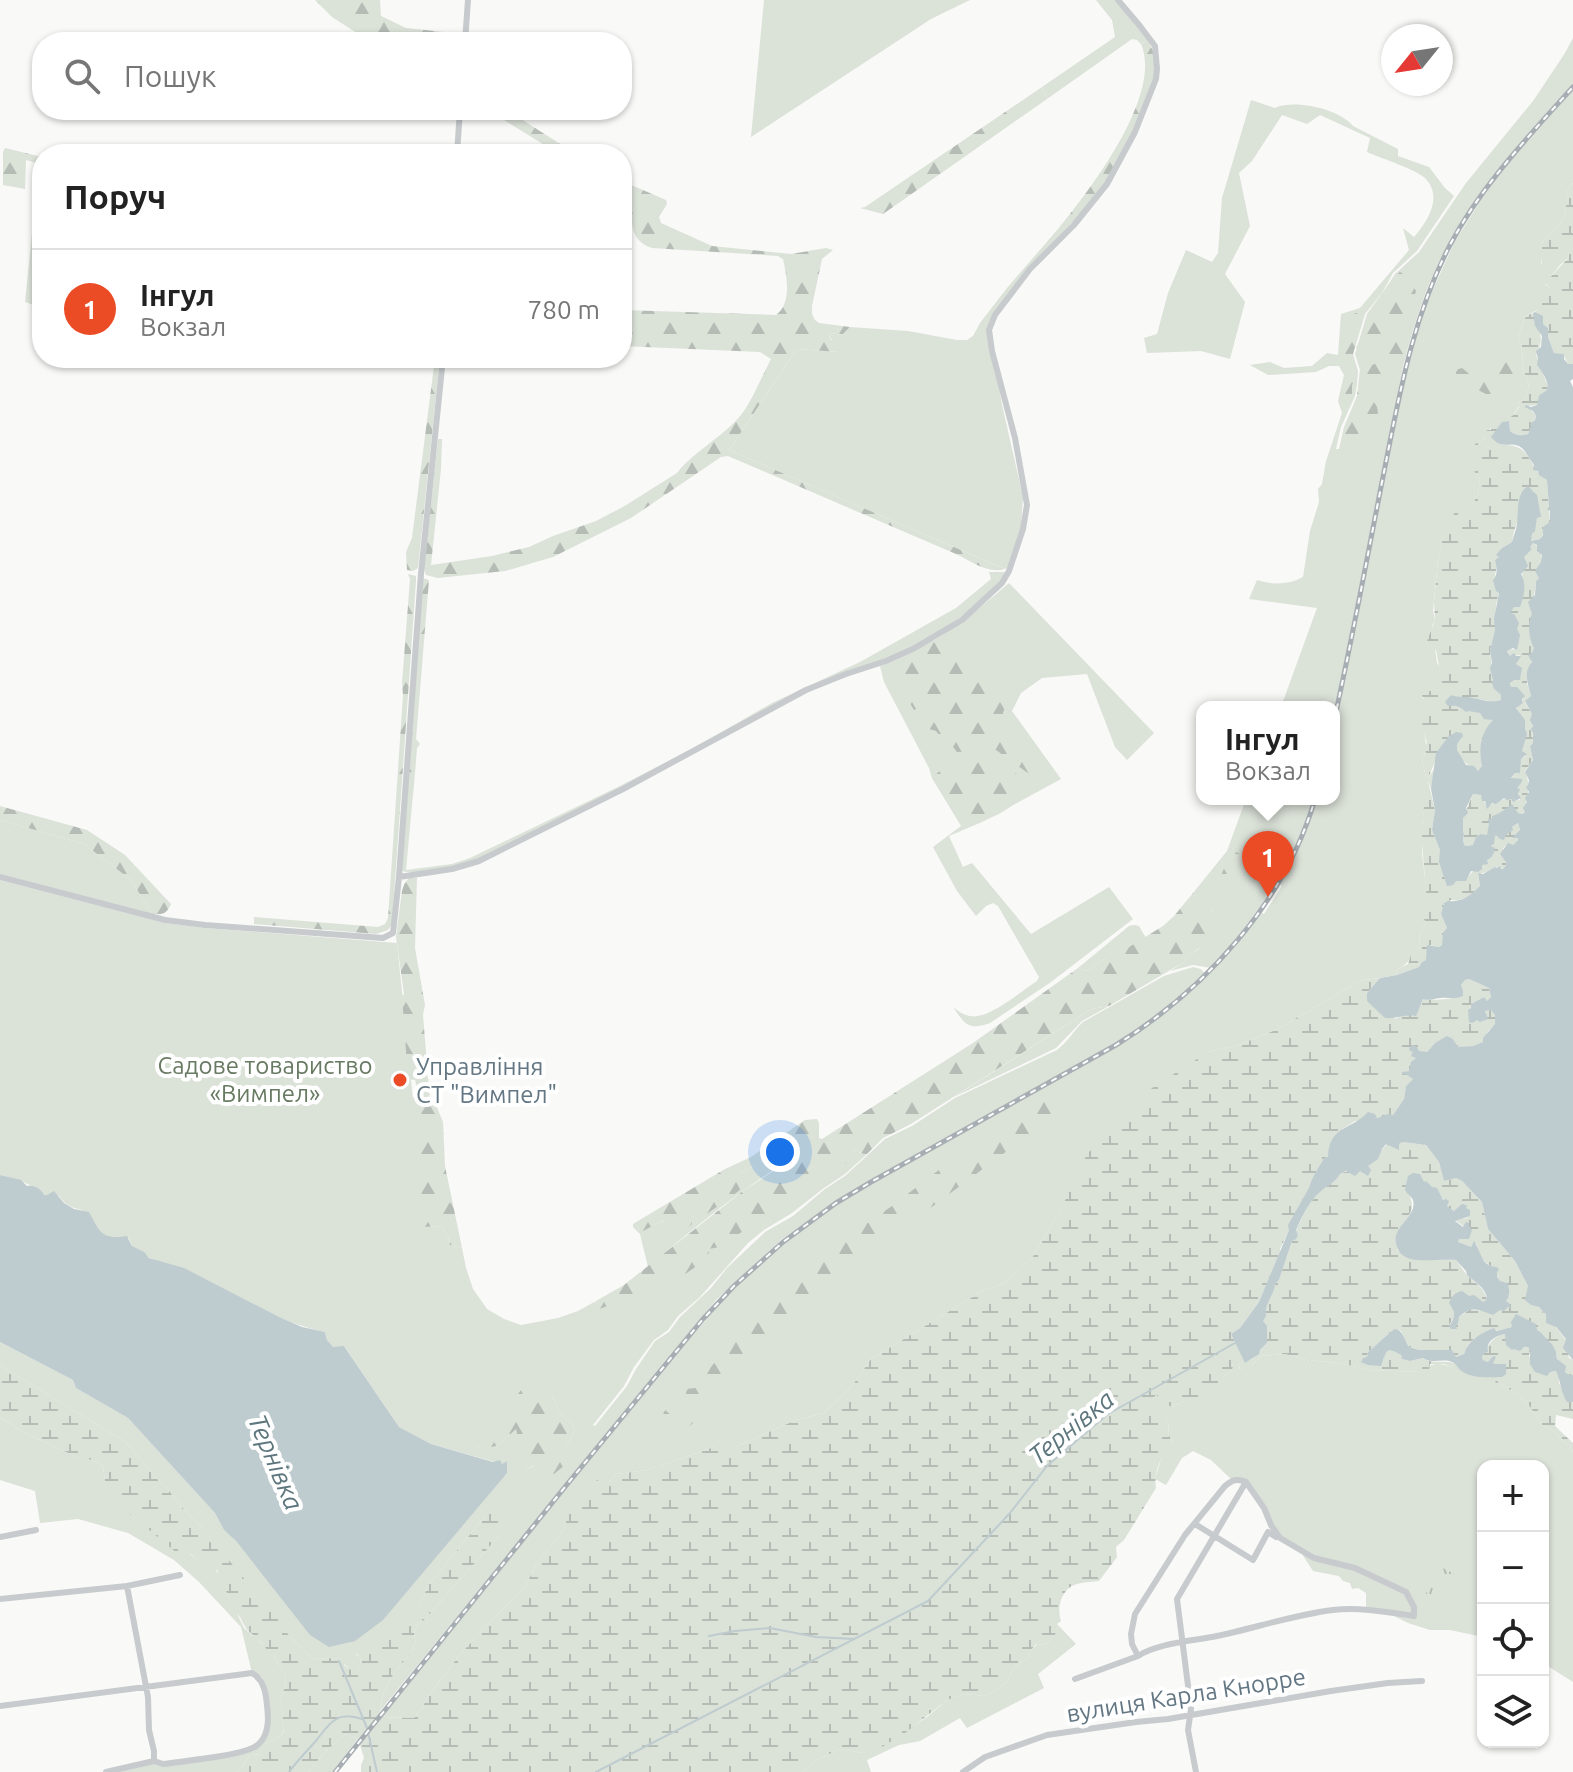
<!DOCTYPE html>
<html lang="uk">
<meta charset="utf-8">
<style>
:root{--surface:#fff;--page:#f2f2f2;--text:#222;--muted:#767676;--line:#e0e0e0;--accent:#eb4b25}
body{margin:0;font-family:Ubuntu,sans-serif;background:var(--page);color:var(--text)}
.controls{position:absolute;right:24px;bottom:24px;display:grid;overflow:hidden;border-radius:16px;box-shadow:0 2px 6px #0004}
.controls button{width:72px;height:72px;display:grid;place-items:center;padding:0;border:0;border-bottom:2px solid var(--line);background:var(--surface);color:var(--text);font:40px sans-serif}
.compass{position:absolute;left:1381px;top:24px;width:72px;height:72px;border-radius:50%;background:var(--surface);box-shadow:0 2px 6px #0004;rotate:240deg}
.you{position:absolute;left:780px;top:1152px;width:28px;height:28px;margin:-20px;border:6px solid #fff;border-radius:50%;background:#1a73e8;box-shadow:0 0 0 12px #1a73e833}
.badge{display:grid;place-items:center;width:52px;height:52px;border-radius:50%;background:var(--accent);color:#fff;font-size:26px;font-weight:700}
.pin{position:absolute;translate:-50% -66px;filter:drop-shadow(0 2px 4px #0008)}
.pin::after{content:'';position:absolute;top:42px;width:28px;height:24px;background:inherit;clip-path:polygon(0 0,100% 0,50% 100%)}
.popup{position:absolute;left:1196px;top:701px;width:144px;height:104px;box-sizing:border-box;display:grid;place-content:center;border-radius:16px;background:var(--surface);filter:drop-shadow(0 2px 6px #0005);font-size:26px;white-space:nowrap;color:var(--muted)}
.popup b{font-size:30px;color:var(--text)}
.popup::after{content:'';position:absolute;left:50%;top:100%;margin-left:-16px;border:16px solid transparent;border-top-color:var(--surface)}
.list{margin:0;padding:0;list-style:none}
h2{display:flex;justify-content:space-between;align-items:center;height:104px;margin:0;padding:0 32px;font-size:34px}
h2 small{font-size:26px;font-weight:400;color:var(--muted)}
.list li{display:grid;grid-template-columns:52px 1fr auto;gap:24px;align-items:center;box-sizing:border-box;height:120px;padding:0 32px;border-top:2px solid var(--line)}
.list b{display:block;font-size:30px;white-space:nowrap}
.list p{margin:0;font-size:26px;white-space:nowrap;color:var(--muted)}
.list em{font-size:26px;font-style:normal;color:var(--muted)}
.icon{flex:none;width:44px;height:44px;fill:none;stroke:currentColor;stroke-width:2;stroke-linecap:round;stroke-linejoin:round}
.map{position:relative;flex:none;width:1573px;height:1772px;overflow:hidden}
.search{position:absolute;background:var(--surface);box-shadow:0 2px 6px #0004;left:32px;top:32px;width:600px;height:88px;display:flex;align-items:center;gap:20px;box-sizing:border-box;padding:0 28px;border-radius:32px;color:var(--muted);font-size:30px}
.panel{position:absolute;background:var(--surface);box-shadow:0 2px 6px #0004;left:32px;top:144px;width:600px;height:224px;border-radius:32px}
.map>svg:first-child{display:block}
</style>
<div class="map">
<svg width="1573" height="1772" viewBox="0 0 1573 1772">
<defs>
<pattern id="forest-firs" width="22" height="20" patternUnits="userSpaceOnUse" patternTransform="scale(2)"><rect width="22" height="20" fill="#dbe2d8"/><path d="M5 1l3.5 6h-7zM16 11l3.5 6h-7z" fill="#b5bcb5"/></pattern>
<pattern id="wetland-marsh" width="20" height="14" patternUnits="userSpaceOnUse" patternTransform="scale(2)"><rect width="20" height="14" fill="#dbe2d8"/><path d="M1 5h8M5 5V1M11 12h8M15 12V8" fill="none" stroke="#b5bcb5"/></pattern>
<pattern id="park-tufts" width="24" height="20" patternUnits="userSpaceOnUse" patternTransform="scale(2)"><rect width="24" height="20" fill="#dbe2d8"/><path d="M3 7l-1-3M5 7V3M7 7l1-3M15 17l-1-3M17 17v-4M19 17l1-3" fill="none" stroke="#b5bcb5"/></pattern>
</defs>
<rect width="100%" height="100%" fill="#f9f9f7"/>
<path fill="#dbe2d8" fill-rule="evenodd" d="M764,0h206l-39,19 -180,118z
M1096,0h20l32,40 -7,4 -4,-4 -5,-1 -85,60 -5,-12 73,-50 -3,-17z
M1573,38v47c-49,55 -103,109 -134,177 -16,33 -27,69 -36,105l-69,347v-7h-53l36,-99 -68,-9 8,-19c16,5 31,5 46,-3l7,-46 9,-29 -1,-13 4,-5 4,-23 16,-48 -4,-12 6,-26 -5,-9h-10l-13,6 -48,3 -18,-10 20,-3 14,6 28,-2 15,-13 11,2 3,-41 19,-6 49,-58 -6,-22 11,9c13,-15 29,-39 12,-58 -8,-9 -46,-21 -59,-27l3,-14 -50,-23 -13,9 -25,-9 -30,46 -13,12 11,53 -25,48 20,28 -15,57 -29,-8 -54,2 -3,-15 13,-4 11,-41 18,-43 26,12 6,-9 4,-55 29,-98 24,8c20,-9 64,1 78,18l45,23v7l31,11 16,21 9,8 -37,55 -24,22 -11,20 -17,21 -12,40 5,17 -1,14 -2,11 -14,31 -5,22h3l5,-22 13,-31 2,-11 1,-15 -5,-16 12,-40 16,-21 12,-19 24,-22 47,-69 67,-82 32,-48z
M1573,90v93c-12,11 -3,23 -10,36 -4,9 -15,17 -22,24l1,11 -1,10 15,-5 12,-8 1,6 -9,8 -15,19 10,8 -14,11 -2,6 -13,7 -8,21c5,11 4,18 5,29 2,16 11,14 1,34l-6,2 1,4 -8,13 -16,5 -4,3 -5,11 -16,9 6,27 4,5 -2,15 -5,9 -30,35 -5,21 -5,52 2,9 -3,6 5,37 2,3v23l-2,2 -15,6 6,7c-3,8 -5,19 -4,28 1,11 6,17 -2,27l4,19h2l7,-10 -4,21 -3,-8 -6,44v28l6,51v10l-4,4 2,4 -7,15 1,10c-10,9 -10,17 -24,23l1,5 -38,6 -81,48 -42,17 -28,6 -147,157 -29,49 -29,26 -19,6 -113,69 -19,27 -28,27 -28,7 -61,27h-21l-66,23 -32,4 -7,8 -43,36v9l-30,37 -10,21 -64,67 -34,44 -6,12 -8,10 -32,-1 279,-346 74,-84 49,-44 53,-38 35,-22 253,-141c28,-19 55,-39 78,-63 21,-21 39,-44 57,-67l4,2 18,-28 -4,-3 23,-45 16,-39h17v-70l76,-377 15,-45 29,-64 27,-43 26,-35z
M33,224l9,3v81l-17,-6z
M1065,226l3,1 -79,95 13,83 21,92 -2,30 -14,41 -2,1 -276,-119 68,-101 41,3 -9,-17 2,-2 11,2 8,-8 58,4 49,9h10l6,-4 7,-13 27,-35 51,-59z
M989,572h16l-2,6c-13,13 -26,27 -41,38 -33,28 -77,43 -117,57l-366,186c-22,7 -54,18 -77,12l7,-99 6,1 -9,97 46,-6 18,-6 150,-72 79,-41 73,-42 88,-41 96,-54 35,-29z
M1009,583l145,150 -27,27 -12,-13 -28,-73 -45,4 -21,15 -9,18 49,68 -79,43 -33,14 14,31 9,-4 59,71 78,-47 24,32 -82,63 -61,41c-22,8 -25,1 -37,-16 5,4 10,8 17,9 19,4 51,-25 67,-35l2,-4 -41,-71 -5,-3 -7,3 -10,10 -19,-25 -24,-44 28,-21 -29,-48 -3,-10 -45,-86 -4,-16c50,-17 90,-49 129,-83z
M1246,799h67c-19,64 -58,120 -102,169l-18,-3 -23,6 14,-9 2,-6 13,-7 14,-37 -20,-19 34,-42z
M0,820l84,24 47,36 21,34 -152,-40z
M0,880l165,43 40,5 192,15 29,284 15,-1 7,11 2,8 12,3 4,20 7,21 14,20 17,10 17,6 37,-7 20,-7 18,-10 -1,3 104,-45 10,-10 143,-100 14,6 -21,19 -21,14 -32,25 -28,17 -16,13 -48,54 -22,19 -10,14 -14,10 -20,27 -10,19 -31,39 2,1 32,-40 9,-17 19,-28 14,-9 11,-15 31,-29 16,-20 38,-36 28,-16 32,-27 20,-13 40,-37 27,-13 43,-28 102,-48c11,-8 16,-19 26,-28l81,-46 29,-9 8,2 4,5 -32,29 -42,31 -260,146 -89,59 -66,61 -336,411 3,-17 11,-21 17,-20 5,-10 -2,-9 4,-11 6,-3 75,-84 -12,-22 -61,74c-1,12 -10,20 -10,32l-60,34 4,3 1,7 -5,6h-5l-7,-6 -1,-6c-9,1 -20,-1 -29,2l-23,-22 -12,-14 2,-2 -17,-14 -55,-66 -8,-15 -20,-21 -15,-19 -11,-10 -28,-34 -127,-78v-23l73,38 3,8 52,30 87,95 9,17 13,12 266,-66 4,-3v-12l-5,3 -71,-20 -32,-17 -54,-80h-12l-6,-7 -2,-8c-49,-10 -92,-39 -137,-61 -11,-6 -24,-7 -35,-12 -7,-2 -13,-9 -21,-13l-3,-8c-9,-2 -17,2 -25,-3 -8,-5 -9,-14 -15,-20 -10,-10 -18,-2 -31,-20h-15c-11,-12 -27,-16 -43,-20zM552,1396l7,16 14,13 2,7 -9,15 -40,23 -9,-42 -20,18 -19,2z
M1134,925l5,1 7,12 -33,19h-6l-20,14 -9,-3 51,-42z
M1109,1006l-27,15 -26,27 -102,49 137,-88z
M796,1145l3,9c-54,32 -103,72 -151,113l-8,-33 -7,-7 8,4 24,-11 27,-2 45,-43 45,-26z
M1285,1354l21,6 33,3 30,7 52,2c10,-9 17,-10 30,-5l5,-3 13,11 33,2 -7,5 16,8 17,14 15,22 11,5 9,10 7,5 3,6v230l-30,-19v-197h-60v171l-33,-7h-20l-22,-7 -24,-12 -18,-2v-16l-8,-5 -6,1 -2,-6 -7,-2 -4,-5 -26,-5 -11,-17 -22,-16 -34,-55 -14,-3 -21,-20 -18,-9 -11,7 -16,27 -11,-6 8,-26 9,-12 -3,-6 -1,-15 -18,-19 7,-6 14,12 14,-6h13l26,-21 -1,-3 9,-7 2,-7h4l2,7 13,-6 8,-8z
M0,1417l21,14 58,27h7l17,7 2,17 91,77h13l3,2 32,67 30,26 2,8 8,9 2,13 -5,13 3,32 -3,7 -16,8 -1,10 -14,1 -11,16 -3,1h-126l43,-9 93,-10 21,-20 -2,-45 -3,-11 -10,-4 -11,-46 -42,-45 -25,-22 -46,-27 -50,-14 -38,4 -5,-32 -35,-11z
M1057,1624l19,20 -38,30 6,14 -77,40 -7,-10 -40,23 -21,4 -32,15 4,12h-69l15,-12 23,-11 23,4 31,-14 33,-22 20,-17 17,-6 22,2 21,-14 7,-14 16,-12 -1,-3 8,-9 8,1 13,-14z
M345,1734l13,5 -26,33h-24l18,-21z"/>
<path fill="url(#forest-firs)" d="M315,0h65l1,16 25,12 57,6v8h-92l-39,-25z
M1148,40l7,16 -1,22 -21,54 -28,51 -14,19 -23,25 -10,2c32,-39 105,-134 83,-185z
M1042,87l5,12 -164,115 -23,-6 5,-1z
M488,110h19l69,44h-17z
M5,148l37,9v8l-16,-5 -1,29 -22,-4v-33z
M622,181l44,19 1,4 -8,13 2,6 51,23 79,8 35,-6 7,2 -11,9 -10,47v8l3,6 4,3 31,4 -8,8 -11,-2 -2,2 2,5 7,2v10l-41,-3 -68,101 276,119c-17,5 -33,-7 -49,-15l-228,-98 -7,1 -90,61 -78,39 -48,14 -67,7 -12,-3 -2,-6 14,-130h4l-1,30 -10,96 61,-9 37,-9 24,-11 43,-15 27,-14 54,-34c19,-24 49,-37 67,-62 10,-15 18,-35 27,-52l-11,-7 -138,-6v-36l154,5c16,-12 11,-38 7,-56l-5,-3 -126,-8c-25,-9 -20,-29 -20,-51l-10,-9z
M1400,272l12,7 1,7 3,5 -4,15 -10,17 9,9 -10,38 -7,3 -2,-2 -4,15 -11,21 1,6 -20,20 6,10 -4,3 -15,1 -3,-7 15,-44 3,-26 17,-7v-4l-12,-6 -7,-2 -2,-4 3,-4 7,-1 -2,-3 5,-14 -2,-11c8,-10 25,-37 33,-42z
M1356,313l6,3v4l-9,34 -6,4 11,17 -6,10v15h-3l-3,-2 -4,1 6,-25 2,-3 -14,-9 2,-4 6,-1 -3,-5 10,-37z
M1507,349c2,9 7,10 11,17 5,9 4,18 2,27l-8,1 -6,-10 -5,3 -5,8 6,5 -4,7h-8l-3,5 -10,2v-3l5,-6 -4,-3 8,-8 -8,-4 -5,-9 -17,-6 -1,-5 7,-2 10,8 8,-5 2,4 -2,3 2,4 9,-5 6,-7 -2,-16 4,-2 4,5 1,-7z
M435,358h5l-22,210 -5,3 -6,-1 -1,-18 6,-14z
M408,574l8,2v5l-24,343 -4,6 -12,4 -122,-10v-7l124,10 7,-3 3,-6 15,-223 -1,-12 8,-104z
M423,578l6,2 -13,159 4,5 -3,4 -2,25 -6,-1z
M932,641l32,17 43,43 -5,15 28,39 5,16 -7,2 -32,-23 -39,2 -11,-14 -6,-2 -4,-5 -7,-2 1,-20 -5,-4 -11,5 -9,-15 -9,-25 10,-6 5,-12z
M957,755l36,2 32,23 1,12c-16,20 -40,30 -64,34l-30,-48z
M0,806l87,24 38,25 46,49c-4,10 -9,11 -19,10l-21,-34 -47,-36 -84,-24z
M1231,852h5l11,6 3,11 -10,9 -12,-1 -9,24 -9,4 -1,-1z
M409,878h8l-2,70 10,57 -2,10 7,86 6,4 7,17 2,44 17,82 -12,-3 -2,-8 -7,-11 -16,1 -12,-112 -3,-15 8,-7 -3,-13 -7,-1 -6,-83 2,-2 -8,-57 6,-46 2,-7z
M1193,893c5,5 15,12 19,18 13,22 -9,36 -26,45l-2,6 -75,44 -18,3 -180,115 -28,14 -17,17 -14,-6 -6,14 -127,84 -10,2 -1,8 -8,2 1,4 -20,14 -84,33 -2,-6 1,-3 28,-16 119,-94 56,-37 -3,-9 -14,4 -45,26 3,15 -36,26 -6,2 -3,-3 -3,3v6l-14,13 -8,-1 1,-6 -6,-2 -1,-8 -23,12 -8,-5v-3l92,-55 26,-12 54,-37 12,-1 2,4v15l3,1 151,-96 105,-75 9,3 20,-14h6l50,-31 11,-10z
M1054,1093l13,11 -21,18 -207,154 -49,43 -100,107 -14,2 -16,-14 5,-4 12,10 9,-18v-13l9,-1 3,-7 100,-110 94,-65 52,-40z
M529,1379l23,17 7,16 14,13 2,7 -9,15 7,8 -2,5 -22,18 -15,-13 -8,5 -10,-41 -19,17 -19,3z"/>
<path fill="url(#wetland-marsh)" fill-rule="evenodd" d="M1573,183v181h-5l-5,-10 -9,-1 -6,-16v-9l-5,-4v-6l-8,-6c5,-4 6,-7 4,-14l15,-6 -9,-9 24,-26 -1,-5 -12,7 -8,9h-5c-3,-7 -1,-17 -2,-25 7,-7 18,-15 22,-24 7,-13 -2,-25 10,-36z
M1533,313c5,17 13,25 3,42l12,32 -11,18 -9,1 8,10 -8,18c-7,2 -12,2 -18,-3l-1,-10 -7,1 -5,8 5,15c31,-2 24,22 45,35l3,42 -10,17 -10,2 7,-23 3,-1 -4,-22 -3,-5c-10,17 -18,32 -21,52l-10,6 -7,26 4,18 -3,13 -1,25 -5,20 4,39 8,7 -1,4c-16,5 -33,-10 -45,5l24,8 13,7 1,2c-11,17 -16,24 -12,44l-4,5c-11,-7 -21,-11 -22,-27l6,-6 -21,9c-5,11 -8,21 -13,31h-2l-4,-19 4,-6 -1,-4 2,-7c-4,-8 -6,-25 -5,-34l5,-4 -6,-10 7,-3h9l2,-2 -9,-5 9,-18 -3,-16h-6l-3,-3v-6l8,-21 -1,-18 4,-43 5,-21 6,-17 7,-10 17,-8 5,-9 2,-15c-8,-9 -11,-20 -10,-32l16,-9 -1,-4 2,-4h4v-4c13,-8 20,-4 28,-19l-1,-5 6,-2c10,-20 1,-18 -1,-34 -1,-11 0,-18 -5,-29l8,-21z
M1533,543c13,8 8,22 6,35l-3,3 -4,33 2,34 -7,35 4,13 -6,6 7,12 1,29 -3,3 3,14 -8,11c6,12 2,28 0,41l-4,2 -14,-5c-13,7 -17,13 -20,27l-7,-2 -4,3 -2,8 -9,1 -2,-5 1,-6 -1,-2v-15l10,-24 8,1 5,10c9,0 15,-8 25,-6l1,2 8,-1 -3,-13 5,-5 -11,-3 8,-12 2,-8 5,-3 -4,-5c4,-19 4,-28 -6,-44l7,-4v-5l-5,-8 -7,-3 -1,-5 11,-7v-4l-5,-7 4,-9 -10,1 -3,-6 10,-1v-21l-8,-15 4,-6 8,-4c3,-15 0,-30 2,-46l9,-8 -3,-2z
M1426,781h2l7,29 -3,20 8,20 16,31 10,-1c7,-12 18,-15 27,-25l-3,-10 6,-11 3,2 6,-1 7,-8 6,-4 2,8 -4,7 2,2 -5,5 -5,-1 -5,4v5l-3,1 7,10 -4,5 -8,-2 -9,5 -8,2 2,12c-7,8 -18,16 -29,14l-7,3 -3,11 6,14 -5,17 -3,2 -9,-2 -4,15 -4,2 -3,5 -22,8 -1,-5 12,-6 5,-15 4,1 3,-3 -1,-10 7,-15 -3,-4 5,-5 -7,-81c3,-16 3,-34 5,-51z
M1380,978l-13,15 28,26 24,-11 4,-9c7,2 32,0 39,-3l1,-6 -2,-5 4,-5 4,-1 20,9 2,9 -5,5 -2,-5 -13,7 -2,16 18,-1 -2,-8 6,-1 4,5v10l-7,6 -5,11 -10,4 -15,2 -5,-9 -18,4 -8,9h-14l3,6 -7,13h-3l1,3 6,5 -7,7 -2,13 -11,16 -38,6 -13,8 -13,29h-4c-5,7 -15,22 -16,30l-29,61v4l-21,49 -19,26 -9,6 14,28 7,-3 15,-16c-2,-11 -6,-22 -3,-34 3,-9 9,-16 11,-25l4,-4 13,-39 6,-6 -2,-4c6,-14 13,-29 24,-40 8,-6 15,-8 20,-17 7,-4 13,-1 21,-4 10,-4 18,-18 26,-26l12,5v-5l4,-2 23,3 13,17 5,19 12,-3 6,3 20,21 6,27 27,32 13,25 3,19 8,2 27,33 3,18 4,2v15l-4,1c-6,-7 -12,-14 -13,-23l-44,-26c-19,5 -42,5 -48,27l-8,3 -5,-7h-32l-10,-3 -8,-16 -7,-2 -26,23 -1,6 16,3 1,-6c6,-7 10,-5 17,0l1,4 8,2 13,-3c10,7 22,1 33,6l-5,3 -7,-3h-14l-1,5 -8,3 -52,-2 -30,-7 -33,-3 -21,-6 -24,2 -8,8 -12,7 -3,-8h-4l-2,7 -9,7 4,4 -4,8 -10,7 -15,5h-13l-14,6 -15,-12 -5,6 17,19 1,15 3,7c-10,13 -19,30 -16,46l-32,52 -8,7 1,10 -18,24c-8,1 -20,1 -27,5 -12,7 -15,23 -11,35l-4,3 1,7 -13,14 -9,-1 -7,9 1,3 -16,12 -7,14 -21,14 -22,-2 -17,6 -42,33 -23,14 -19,6 -23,-4 -23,11 -15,12h-441v-7l3,-7 -6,-19 -13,-5 -19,17 -18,21h-72l3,-1 11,-16 13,-1 2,-10 16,-8 3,-6 -3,-33 5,-13 -2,-13 -8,-9 -2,-8 -5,-2 -9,-11 -7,-1v-5c-12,-9 -9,-17 -19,-24l-1,-4 -6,-3v-2l3,-3c-3,-12 -14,-12 -12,-28l-6,-6v-4l-3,-2h-13l-5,-5 -5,1 -9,-2 -52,-43 -20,-28 -2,-17 -17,-7h-7l-58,-27 -21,-14v-52l127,78 28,34 11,10 15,19 20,21 9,15 7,4 34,41v4l13,16h5l12,15 -1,2 11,14 23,22c9,-3 20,-1 30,-2v7l7,5h5l5,-6 -1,-7 -4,-4 45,-33 10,3 4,-3c1,-12 10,-20 11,-32l61,-74 15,-1 7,9 -10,14 -75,84 -6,3 -4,11 2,9 -5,10 -17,20 -11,21 -3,17 2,6 32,1 8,-10 6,-12 34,-44 64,-67 10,-21 30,-37v-9l5,-15 17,-17 11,-7 10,3 7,-8 32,-4 66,-23h21l61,-27 28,-7 28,-27 19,-27 113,-69 19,-6 29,-26 29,-49 26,-55 65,-66 56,-36 28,-6 42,-17 81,-48zM1409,1177c19,6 25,13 38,26l-1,3 8,5 12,-7v4l4,3v3l-3,4 -12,2 15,11 -1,8h-11l-1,3 14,5 3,-5 3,3 3,12 17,15v5l3,4 6,21c-12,16 -20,7 -37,8l-10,7 -4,9 -6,-1 6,-9v-4l24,-12 4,2 4,-3c-4,-13 -10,-14 -18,-22 -5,-5 -9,-12 -13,-17l-30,-1 -28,-8c-10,-31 28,-31 8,-62z
M1505,1334l9,14 14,-1 2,3 -1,6 21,16 6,-1 3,6v6l14,20v16l-17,-4 -1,11 18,17v9l-3,-6 -7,-5 -9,-10 -11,-5 -15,-22 -17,-14 -16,-8 1,-3 6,-2 -10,-14 1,-7 -5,6 -5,-2 -1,-3c6,-12 10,-20 23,-23z"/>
<path fill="url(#park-tufts)" d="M1439,1566l21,11 -24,36 -17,-5z"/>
<path fill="#becbcf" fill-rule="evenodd" d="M1535,312l8,4v8l5,4v9l6,16 10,1v5l4,5h5v15l-3,2 3,6v973l-10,-12 3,-9 -10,-12 -10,-4v-8l-7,-8 -8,-2 -6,-5 3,-14 -13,-25 -27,-32 -6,-27 -20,-21 -6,-3 -12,3 -5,-19 -13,-17 -23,-3 -4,2v6l-13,-6 -4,5 -4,10 -10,7 3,4 -3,6 -8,-5 -5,5 -9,-5 -6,3c-5,9 -12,11 -19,17 -12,10 -19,26 -25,39l2,5 -2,4 -4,2 -13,39 -4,4c-1,12 -11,19 -9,32l-3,5 4,5v17l-7,7 -1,4 -14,9 -14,-29 9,-6 19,-26 30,-72 -1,-5 21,-37c1,-8 11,-23 16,-31h3c1,-32 24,-27 40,-45l7,2 2,4 11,-4 5,1 11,-16 2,-13 7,-7 -6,-4 -5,-1v-2l7,-1 2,-9 5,-4 -5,-2 2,-4 -3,-1 -1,-3 4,-3 4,2 2,4 8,1 8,-9 12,-7 6,3 5,8 15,-1 10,-4v-4l12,-14v-9l-4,-5 -6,1 3,8 -8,3 -3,-2 -5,3 -3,-1 -1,-12 3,-2v-4l13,-7 3,4 4,-4 -2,-9 -20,-9 -4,1 -4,5 2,5v6c-9,4 -14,1 -23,2 -8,1 -10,3 -17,1l-7,17c-11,-2 -19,3 -31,2l-18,-17v-8l13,-15 17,-3 22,-8 3,-5 4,-2 1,-15 12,2 3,-2 1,-12 4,-5 -6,-14 3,-11c10,-5 1,-1 11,-2 10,-1 18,-8 25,-15l-2,-13 5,1 12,-7 2,1 3,-2 1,3h2l4,-5 -7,-10 8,-11 5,2 5,-5 -1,-2h-5l8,-8 -2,-7 -6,4 1,3 -7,5 -2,5 -4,-1 -4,-4 -1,1 -1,8 -4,2 5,2c-1,6 -3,10 -8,12l1,4 -6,1v4l-4,3 -7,-1 -5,10h-10l-3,4 -6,1 -8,-24 1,-12 -8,-20 3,-20 -4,-21 5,-36 12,-16 8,-5 6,1 1,3 -6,8v6l9,15 8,1 4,5 4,-5c-4,-17 -1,-34 11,-46l-9,-1 -4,-6 -11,-2 -3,1c-6,-6 -10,-7 -18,-6l-3,-4 6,-7c8,3 14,1 22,3 10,2 18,5 28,2v-5l-7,-6 -2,-6 1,-3 -3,-12 2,-5 -2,-13 5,-20 -1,-11 5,-26 -3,-2 -3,-11c5,-4 4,-14 2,-20l4,-3 -3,-2 6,-7 10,-6c1,-5 3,-9 4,-13 4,-16 -2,-33 12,-43l9,9 4,22 -4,1 -2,13 -3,3 -1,7 9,-2 3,-4v-8l7,-5v-11l-3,-2 2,-2 -2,-27 -8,-5 -1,-4 -5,-1 1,-5c-4,-5 -8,-13 -12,-17 -12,-9 -18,4 -31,-11l11,-15 7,-1 1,10c6,5 12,5 18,3l3,-7 -1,-3 5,-4 1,-4 -3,-5 -8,-4 1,-2 5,2 6,-2 2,-9c2,-3 7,-4 8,-7 3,-6 -6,-19 -10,-24l1,-6 -2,-8 5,-4 1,-11 -7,-10 -2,-13zM1533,543l4,2v6l5,4 -1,7 -6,9 4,7 -3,3 -1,14 -7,7 4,12c-5,9 -3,25 2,34l-2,5 -4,2 4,7c-9,10 -4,22 -1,34l-6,5 7,13 -2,6 3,6 -2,3 2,4v10l-3,3 3,14 -8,12 4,8 -1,5 -2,2 3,5 -4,6 2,4 -4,6 2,4 -3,2 -4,-1 -6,-9c-3,3 -16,12 -20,12v3h-4l1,5 -2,11 -7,-1 -4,3 -3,8 -8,1 -2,-5 1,-7 -1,-2v-14l5,-5 -2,-5 7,-14 8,1 1,6h3l2,8 5,-6 4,1 8,-6 3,2 4,-1 2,3 8,-4 -3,-4 2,-5 -3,-1 5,-6v-3l-11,-1 4,-5h5l1,-14 6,-5 -5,-3 5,-17 -2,-5v-9l-9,-12 7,-5 -1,-4 3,-3 -8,-9h-6l-1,-4 4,-3h6l2,-12 -6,-4 5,-8h-5l-2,-3 -4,3 -3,-5 6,-3 4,2 3,-15 -3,-6 2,-6 -5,-9 -4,-1 4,-6h6c4,-11 7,-22 1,-33l7,-8 -4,-9 8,-8 -2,-2z
M1413,1173l7,1 4,8 2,-1 6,6 5,1 6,12 3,-1 3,2 -2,5 7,5 8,-7 5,1 -1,3 4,2v6l-15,5 8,6 3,-5 3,1v3l3,4 -3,9h-10l-1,3 13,5 3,-6c7,10 7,26 23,26l2,3 -2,2v5l3,4 7,2c3,5 3,13 -1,18l4,3 1,5 -3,-2 -4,4 -4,-1 -7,5c-12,-4 -21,-11 -34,2l-1,6 -2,3 1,3h-6l-2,-3c7,-10 7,-13 0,-23 3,-7 5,-10 13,-12l7,5 5,-1 9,7 4,-3c-1,-12 -13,-17 -20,-24l-1,-4 -10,-11c-15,-1 -33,2 -45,-1 -7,-2 -12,-6 -14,-12 -8,-20 21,-30 16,-47 -2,-4 -6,-6 -8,-10l3,-14z
M0,1175l21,5 6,6c8,-1 14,3 17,9h3l7,-4 10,12 10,6 15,3c11,20 12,28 38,24l5,10 12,6 5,6 35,10 95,49 23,10 23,5 2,8 6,7 11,-1 55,81 32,17 62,18 7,-2 2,4 5,-3v12l-124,147 -28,21 -26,6 -19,-12 -73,-93 -13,-12 -9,-17 -87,-95 -52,-30 -3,-8 -73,-38z
M1516,1314l20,10 1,6c7,4 9,10 15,14l4,8 1,7 9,7 -1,6 4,3h4v27h-6c-7,-12 -6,-21 -11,-31l-6,1 -3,4 -12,-4 -5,-8v-14l-2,-3h-4l-4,4 -6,-2 -2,1 -6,-5 -1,-11c-9,2 -20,7 -17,18l-4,1 -2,4 1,3 5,2 5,-6 3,1 -3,6 1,1h12v10l-4,3c-12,0 -28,2 -39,-5 -4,-2 -6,-7 -9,-9 -10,-6 -21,2 -31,-5l-13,3 -8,-2 -1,-4c-16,-10 -15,-2 -20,11l-13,-1 -7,-3 2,-4 4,-1 1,-5 26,-23c9,0 11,12 15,18l10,3h33l4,7 8,-3c4,-14 17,-21 30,-26l2,3 16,-4 -1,-5z"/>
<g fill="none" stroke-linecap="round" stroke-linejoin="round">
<path stroke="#becbcf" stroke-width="2" d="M709,1636l26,-5 35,-3 46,9 38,2
M339,1661l28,67 10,44
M289,1772c8,-11 17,-20 26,-30 14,-17 20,-32 47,-23
M596,1772l332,-171 82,-88 37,-47 61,-52 127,-71"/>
<path stroke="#c7cbce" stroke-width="6" d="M465,42l3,-42
M457,154l3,-44
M0,877l165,43 40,5 178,13 10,-5 6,-56 22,-303 22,-216
M399,877l53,-8 27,-8 144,-72 183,-99 40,-16 40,-13 27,-12 49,-29 40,-37 7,-12 14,-42 4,-24 -12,-67 -23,-87 -3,-21 6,-15 35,-46 44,-44 33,-41 28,-52 21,-53 1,-10 -2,-23 -15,-20 -22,-26
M1195,1524l58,36 15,-28 8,5
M0,1537l36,-7
M127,1586l21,111 1,33 5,21v10
M0,1599l127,-13 53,-11
M1138,1656l-6,-12 -1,-10 4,-20 50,-79 40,-49c7,-6 12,-8 21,-4
M1075,1679l63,-23c20,-13 55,-15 79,-20 38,-8 76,-21 116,-26 27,-3 54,2 81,6v-9l-8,-15 -51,-24 -41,-10 -34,-20 -9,-13 -7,-17 -18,-26
M0,1706l252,-33c12,7 14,20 15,33 2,14 2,31 -11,40 -13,10 -74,15 -93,18l-9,-3 -48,11
M963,1772l22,-15 62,-22 89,-13 32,-3 163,-28 57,-8 34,-2
M1196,1772l-8,-42 3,-21 -14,-110 69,-117"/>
<defs>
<path id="rail" d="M1334,721c18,-81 33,-163 49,-244 16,-80 29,-159 67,-232 31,-59 79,-109 123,-158
M335,1772l234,-290 134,-163 31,-33 49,-44 53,-39 35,-21 245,-137c89,-55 169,-143 199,-246"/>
</defs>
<use href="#rail" stroke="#a7aeb3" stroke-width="5"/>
<use href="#rail" stroke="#fff" stroke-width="2" stroke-dasharray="6" stroke-linecap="butt"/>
</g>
<circle fill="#eb4b25" stroke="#fff" stroke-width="3" cx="400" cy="1080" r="8"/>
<g text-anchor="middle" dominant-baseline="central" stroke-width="8" stroke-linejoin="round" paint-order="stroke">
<g font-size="24" fill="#687a62" stroke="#fff">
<text x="265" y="1065">Садове товариство<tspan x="265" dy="28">«Вимпел»</tspan></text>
</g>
<g font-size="24" fill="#637683" stroke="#fff" text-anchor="start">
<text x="416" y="1066">Управління<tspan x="416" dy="28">СТ "Вимпел"</tspan></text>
</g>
<g font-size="24" fill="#637683" stroke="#fff">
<text transform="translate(1186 1695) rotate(-9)">вулиця Карла Кнорре</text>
</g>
<g font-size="26" font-style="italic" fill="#5e767d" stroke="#fff">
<text transform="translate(1071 1427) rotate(-39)">Тернівка</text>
<text transform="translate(276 1462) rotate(67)">Тернівка</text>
</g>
</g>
</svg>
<div class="controls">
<button>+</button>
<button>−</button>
<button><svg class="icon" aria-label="locate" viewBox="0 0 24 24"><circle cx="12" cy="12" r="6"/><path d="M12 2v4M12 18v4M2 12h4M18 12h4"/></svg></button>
<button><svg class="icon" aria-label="layers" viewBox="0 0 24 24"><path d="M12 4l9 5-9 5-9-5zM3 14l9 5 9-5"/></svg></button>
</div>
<svg class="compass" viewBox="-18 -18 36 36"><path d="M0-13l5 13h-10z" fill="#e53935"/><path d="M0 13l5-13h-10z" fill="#767676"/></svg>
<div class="you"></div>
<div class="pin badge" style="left:1268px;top:897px">1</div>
<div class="popup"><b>Інгул</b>Вокзал</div>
<div class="search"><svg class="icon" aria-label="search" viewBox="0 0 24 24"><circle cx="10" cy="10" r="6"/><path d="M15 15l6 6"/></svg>Пошук</div>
<section class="panel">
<h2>Поруч<small></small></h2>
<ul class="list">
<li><span class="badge">1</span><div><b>Інгул</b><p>Вокзал</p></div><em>780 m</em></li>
</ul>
</section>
</div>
